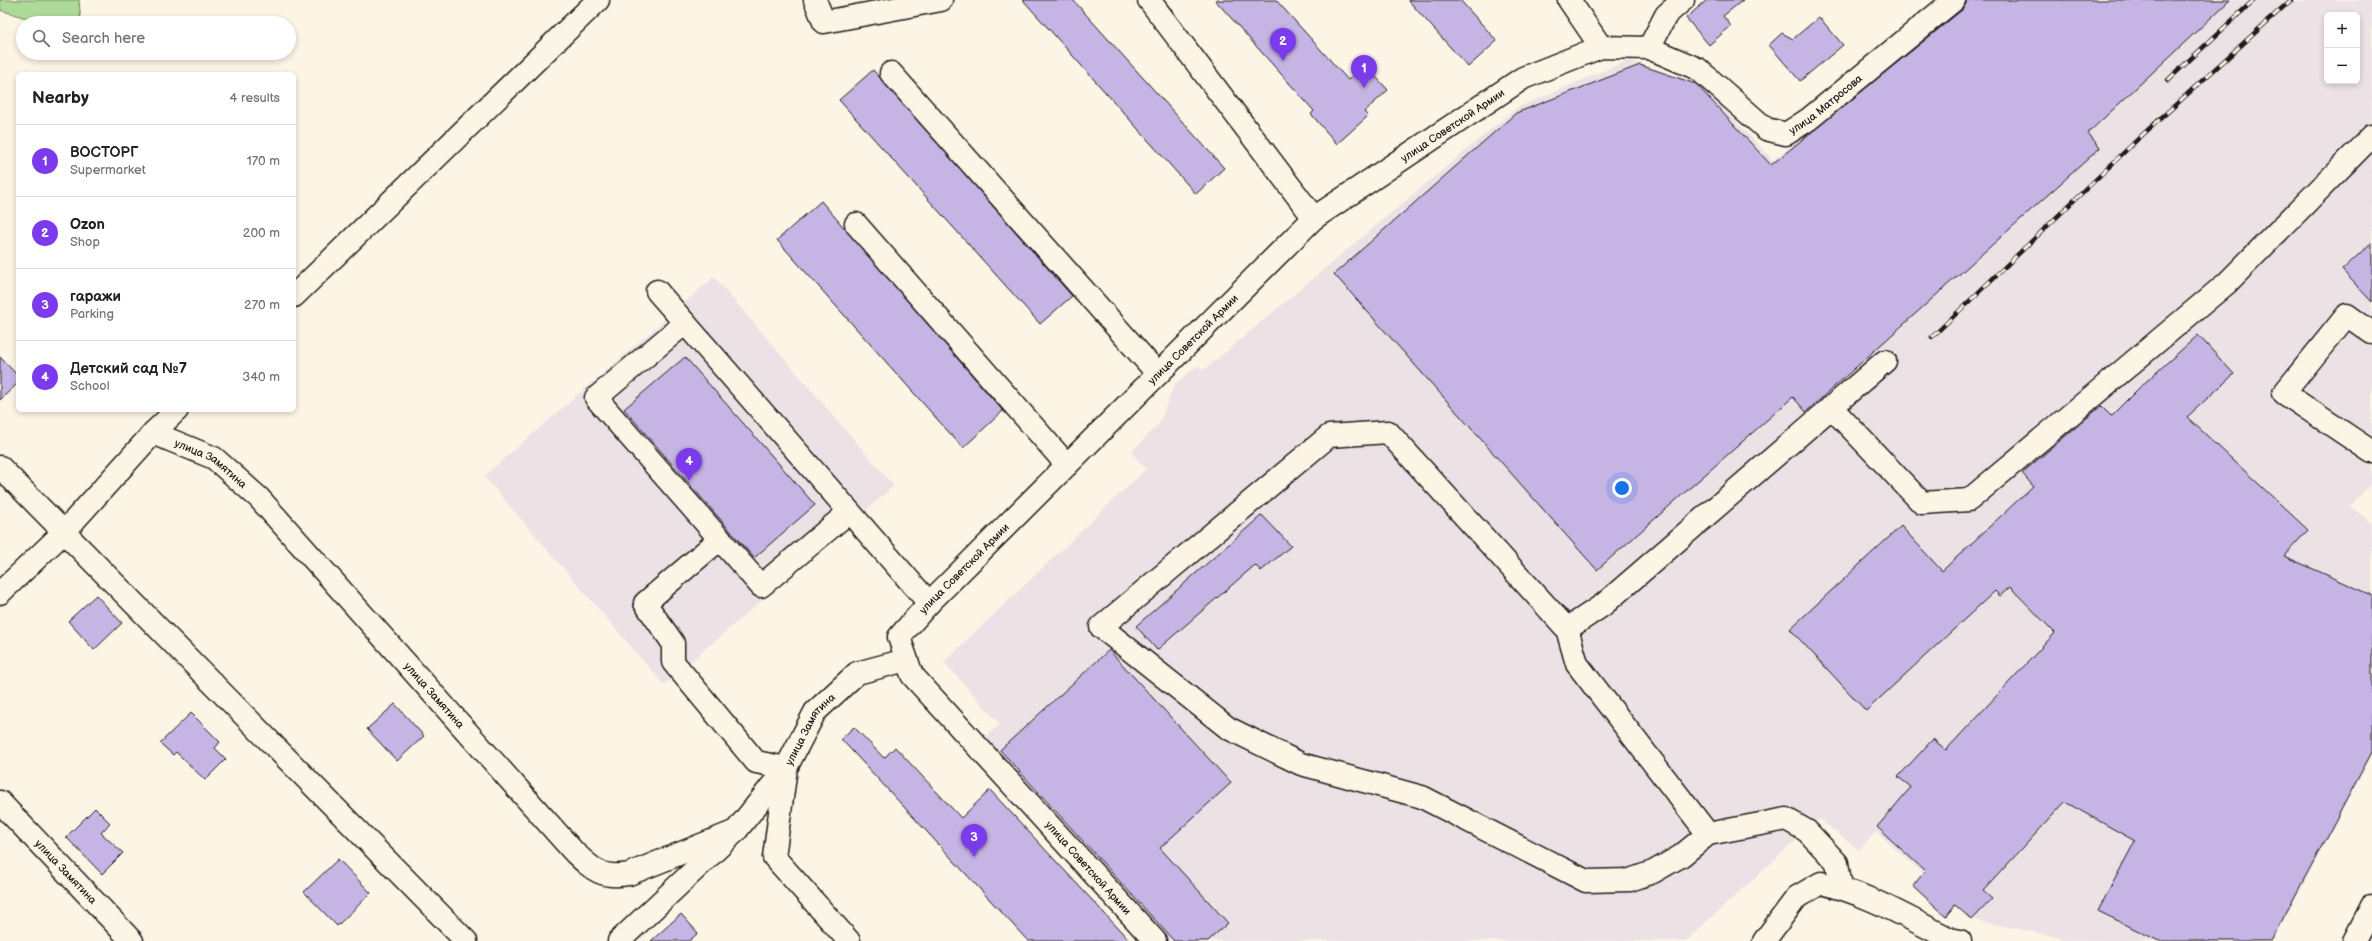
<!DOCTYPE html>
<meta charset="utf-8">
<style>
:root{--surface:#fff;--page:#f6f6f6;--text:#222;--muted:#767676;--line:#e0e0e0;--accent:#7c3aed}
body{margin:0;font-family:"Balsamiq Sans",sans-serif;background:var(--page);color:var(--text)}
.controls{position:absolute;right:12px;top:12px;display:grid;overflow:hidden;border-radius:6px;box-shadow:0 2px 6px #0003}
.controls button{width:36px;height:36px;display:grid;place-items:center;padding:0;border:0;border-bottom:1px solid var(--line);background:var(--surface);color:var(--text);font:20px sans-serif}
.you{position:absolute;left:1622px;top:488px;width:14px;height:14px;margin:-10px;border:3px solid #fff;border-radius:50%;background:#1a73e8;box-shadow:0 0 0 6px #1a73e833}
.badge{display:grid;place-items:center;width:26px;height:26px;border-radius:50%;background:var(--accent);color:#fff;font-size:13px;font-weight:700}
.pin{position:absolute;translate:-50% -33px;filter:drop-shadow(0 1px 2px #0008)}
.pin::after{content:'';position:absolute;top:21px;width:14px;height:12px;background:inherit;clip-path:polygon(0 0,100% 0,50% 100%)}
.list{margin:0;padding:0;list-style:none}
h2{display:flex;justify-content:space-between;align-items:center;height:52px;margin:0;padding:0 16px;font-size:17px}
h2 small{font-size:13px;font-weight:400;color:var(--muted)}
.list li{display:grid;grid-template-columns:26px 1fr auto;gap:12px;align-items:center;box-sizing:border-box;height:72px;padding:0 16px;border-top:1px solid var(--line)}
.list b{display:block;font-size:15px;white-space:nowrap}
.list p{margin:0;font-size:13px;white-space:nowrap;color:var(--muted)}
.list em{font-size:13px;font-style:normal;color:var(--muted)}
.icon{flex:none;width:22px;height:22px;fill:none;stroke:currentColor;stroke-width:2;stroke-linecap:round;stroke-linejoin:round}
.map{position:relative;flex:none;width:2372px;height:941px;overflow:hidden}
.search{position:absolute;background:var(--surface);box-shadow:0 2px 6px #0003;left:16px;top:16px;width:280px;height:44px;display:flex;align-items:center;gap:10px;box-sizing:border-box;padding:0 14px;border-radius:22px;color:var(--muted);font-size:15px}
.panel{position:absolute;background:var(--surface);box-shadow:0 2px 6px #0003;left:16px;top:72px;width:280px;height:340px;border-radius:6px}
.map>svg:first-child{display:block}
</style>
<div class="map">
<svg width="2372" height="941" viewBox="0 0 2372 941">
<rect width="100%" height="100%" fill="#fcf5e5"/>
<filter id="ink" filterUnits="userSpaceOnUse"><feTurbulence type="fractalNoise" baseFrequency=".025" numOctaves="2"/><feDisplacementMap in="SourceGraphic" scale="8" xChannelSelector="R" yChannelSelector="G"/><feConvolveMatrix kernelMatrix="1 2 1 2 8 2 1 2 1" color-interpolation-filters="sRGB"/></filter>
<g filter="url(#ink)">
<path fill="#ece2e5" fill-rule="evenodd" d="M1971,0h401v483l-22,23 22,17v232l-99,186h-206l-18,-6 -72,-14 -101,-89 -17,18 -40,-31 -133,122h-516l-187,-202 17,-15 -56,-62 202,-193 -15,-17 28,-28 16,-40 23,-19 6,5 312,-262 113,-48 70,23 74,77zM2327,15h30v66h-30z
M714,277l180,209 -230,199 -180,-209z"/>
<path fill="#adda99" stroke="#647b5a" d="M0,0h79l2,23h-38l-43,-13z"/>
<path fill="#c6b4e4" stroke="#1c1c1c" d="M1023,0h50l151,168 -28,26z
M1215,0h61l72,80 17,-15 23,25 -24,22 4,4 -31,28 -26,-30 3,-3z
M1408,0h52l37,41 -29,26z
M1707,0h36l-20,16 8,10 -22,19 -23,-27z
M1968,0h262l-142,133 12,15 -294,264 -13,-15 -196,173 -263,-296 182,-161 124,-48 56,19 75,81 191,-155z
M1819,17l24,28 -43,36 -31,-36 13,-12 11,6z
M873,70l199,226 -32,28 -201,-224z
M821,201l182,210 -40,37 -186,-208z
M2372,242v60l-30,-32z
M2198,335l36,39 -47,43 121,113 -24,26 88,39v157l-101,189h-112l-61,-30 37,-70 -70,-39 -82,89 9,8 -20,21 -17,-15 -9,11 -33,-30 12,-15 -48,-44 34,-40 -13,-10 35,-38 13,11 109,-117 -45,-46 -10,9 -5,-5 -129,120 -76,-82 111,-103 41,45 91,-85 -11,-13 79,-67 10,10 29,-29z
M0,357l18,19v7l-18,17z
M685,357l130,148 -61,53 -130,-149z
M1262,515l29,31 -30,25 -6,-6 -98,85 -21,-24z
M96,595l26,28 -28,27 -26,-29z
M1109,650l122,133 -71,65 68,75 -20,18h-34l-174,-191z
M395,704l29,32 -27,25 -30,-32z
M191,713l29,29 -5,6 11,11 -21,21 -29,-28 -3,3 -13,-12z
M854,727l30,31 11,-11 66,71 29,-28 140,151h-102l-187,-202z
M95,808l15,15 -9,10 22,20 -21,21 -36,-37z
M338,859l33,34 -34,33 -33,-34z
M681,914l17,19 -9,8h-38z"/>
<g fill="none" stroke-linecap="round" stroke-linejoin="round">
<defs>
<g id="minor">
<path d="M815,0l9,22 117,-22"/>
<path d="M1149,0l165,218"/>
<path d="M1569,0l32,47"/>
<path id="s1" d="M1649,48l49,21 68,60 20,5 23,-15 145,-119"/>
<path d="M891,73l267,301"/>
<path d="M856,224l211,241"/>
<path d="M657,291l272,312"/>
<path d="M294,296l304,-296"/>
<path d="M685,323l-89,75 165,188 88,-74"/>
<path d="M2372,333l-25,-18 -63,78 88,59"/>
<path d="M1831,407l91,96 47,-3 258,-217 145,-147"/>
<path id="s2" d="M153,433l61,25 45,40 315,354c19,18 28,27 55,22l107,-43"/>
<path d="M0,467l466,474"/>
<path d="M720,539l-75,64 28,40v19l83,100 30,6 -12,89 75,84"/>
<path d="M0,593l63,-60 90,-100 24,-23"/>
<path d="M1567,629l36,-24 282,-244"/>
<path id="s3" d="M0,802l132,139"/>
<path d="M1708,834l-131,-170 -10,-35 -179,-197 -59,4 -228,191 127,101 73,36 121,33 164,84 44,-1 23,-8 28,-16 27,-22 78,-15 21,12 30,32 4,24"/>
<path id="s4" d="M619,941l117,-110 50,-63 29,-56 42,-39 49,-13"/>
<path id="s5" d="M1155,941l-243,-266 -13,-38 30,-34 385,-385 209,-140 78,-31 48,1 17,-33 17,-15"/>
<path d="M1764,941l33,-44 24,-14c46,10 87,35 129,56l10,2"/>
</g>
<path id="major" d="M2354,941l18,-35"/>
</defs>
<use href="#minor" stroke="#1c1c1c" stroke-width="25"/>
<use href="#major" stroke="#1c1c1c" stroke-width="25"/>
<use href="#minor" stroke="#fcf5e5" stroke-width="22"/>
<use href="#major" stroke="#fcf5e5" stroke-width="22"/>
<defs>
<path id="rail" d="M2168,80l86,-80
M1932,337l207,-199 152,-138"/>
</defs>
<use href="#rail" stroke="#1c1c1c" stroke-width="4.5"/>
<use href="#rail" stroke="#fcf5e5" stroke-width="3" stroke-dasharray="9" stroke-linecap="butt"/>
</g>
</g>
<g text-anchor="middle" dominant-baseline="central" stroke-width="3" stroke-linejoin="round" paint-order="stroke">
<g font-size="11" fill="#1c1c1c" stroke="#fcf5e5">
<text stroke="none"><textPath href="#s1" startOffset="214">улица Матросова</textPath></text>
<text stroke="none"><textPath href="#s5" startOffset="1157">улица Советской Армии</textPath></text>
<text stroke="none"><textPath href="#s5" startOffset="819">улица Советской Армии</textPath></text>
<text stroke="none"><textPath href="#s2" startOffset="66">улица Замятина</textPath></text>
<text stroke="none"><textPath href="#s5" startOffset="495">улица Советской Армии</textPath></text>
<text stroke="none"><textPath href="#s2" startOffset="390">улица Замятина</textPath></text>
<text stroke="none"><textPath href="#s4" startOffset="287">улица Замятина</textPath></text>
<text transform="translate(1088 868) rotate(48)">улица Советской Армии</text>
<text stroke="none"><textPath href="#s3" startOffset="96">улица Замятина</textPath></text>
</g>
</g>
</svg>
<div class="controls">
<button>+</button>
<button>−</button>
</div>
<div class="you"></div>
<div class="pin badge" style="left:1364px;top:88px">1</div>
<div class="pin badge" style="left:1283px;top:61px">2</div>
<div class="pin badge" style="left:974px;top:857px">3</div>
<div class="pin badge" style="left:689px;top:481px">4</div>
<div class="search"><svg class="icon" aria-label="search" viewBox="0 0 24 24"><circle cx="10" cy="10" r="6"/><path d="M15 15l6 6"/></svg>Search here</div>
<section class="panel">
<h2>Nearby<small>4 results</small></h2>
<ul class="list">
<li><span class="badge">1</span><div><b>ВОСТОРГ</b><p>Supermarket</p></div><em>170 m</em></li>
<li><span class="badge">2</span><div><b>Ozon</b><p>Shop</p></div><em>200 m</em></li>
<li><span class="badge">3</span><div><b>гаражи</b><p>Parking</p></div><em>270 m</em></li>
<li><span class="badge">4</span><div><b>Детский сад №7</b><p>School</p></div><em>340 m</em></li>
</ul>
</section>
</div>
